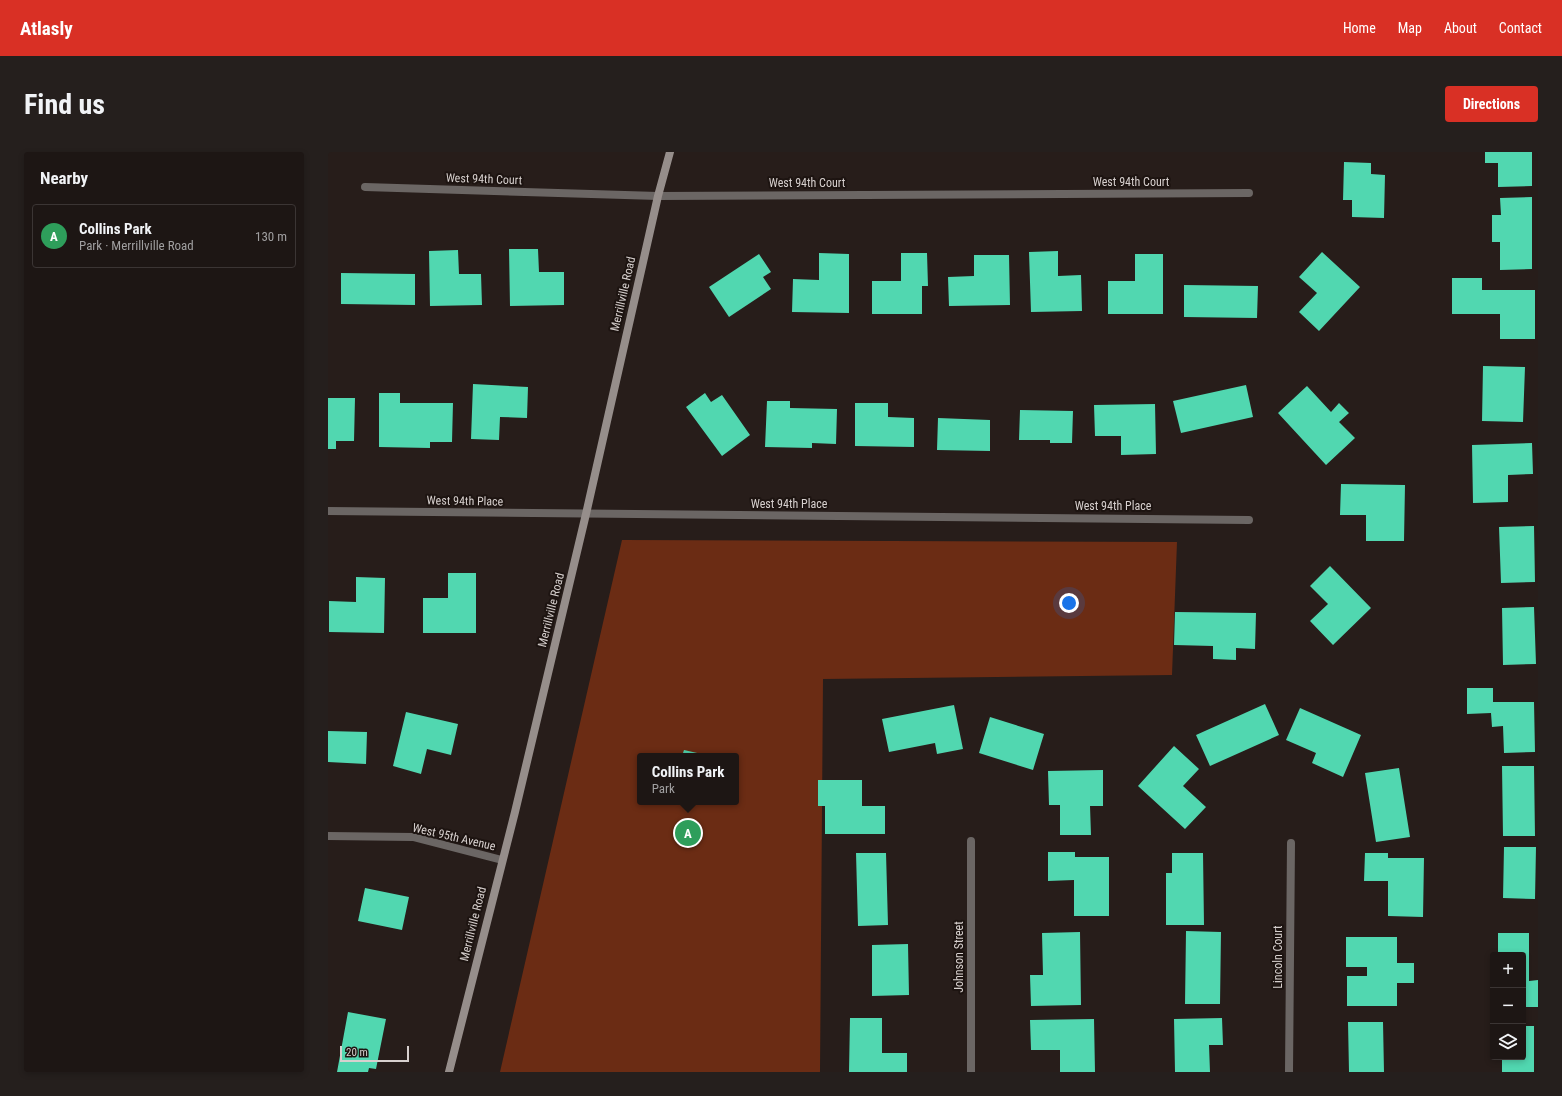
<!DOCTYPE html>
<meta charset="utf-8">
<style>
:root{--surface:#1d1614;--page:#251f1d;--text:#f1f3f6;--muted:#a09fa0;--line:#3b3534;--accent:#d93025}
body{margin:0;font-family:"Roboto Condensed",sans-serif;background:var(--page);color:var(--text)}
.controls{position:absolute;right:12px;bottom:12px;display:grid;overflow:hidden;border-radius:4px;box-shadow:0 2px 6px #0003}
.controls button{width:36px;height:36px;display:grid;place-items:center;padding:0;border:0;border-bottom:1px solid var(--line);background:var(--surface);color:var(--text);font:20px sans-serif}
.scale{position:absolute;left:12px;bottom:10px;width:69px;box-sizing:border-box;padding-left:4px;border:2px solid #d7d0ce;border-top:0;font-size:11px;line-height:14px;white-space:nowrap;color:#d7d0ce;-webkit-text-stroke:3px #1d1411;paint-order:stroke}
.you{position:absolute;left:741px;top:451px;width:14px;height:14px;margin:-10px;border:3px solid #fff;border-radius:50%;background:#1a73e8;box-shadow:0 0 0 6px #1a73e833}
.badge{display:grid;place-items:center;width:26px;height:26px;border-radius:50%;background:var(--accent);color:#fff;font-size:13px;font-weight:700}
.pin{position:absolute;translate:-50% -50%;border:2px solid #fff;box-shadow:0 1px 4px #0006}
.popup{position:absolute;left:309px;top:601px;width:102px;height:52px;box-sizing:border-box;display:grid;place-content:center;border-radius:4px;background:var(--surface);filter:drop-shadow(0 1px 3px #0005);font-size:13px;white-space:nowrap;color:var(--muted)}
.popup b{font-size:15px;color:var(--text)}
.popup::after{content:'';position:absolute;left:50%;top:100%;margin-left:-8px;border:8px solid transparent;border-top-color:var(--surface)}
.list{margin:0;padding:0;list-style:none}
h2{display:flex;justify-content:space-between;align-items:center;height:52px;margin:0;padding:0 16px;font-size:17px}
h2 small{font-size:13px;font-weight:400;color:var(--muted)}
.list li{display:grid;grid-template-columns:26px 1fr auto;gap:12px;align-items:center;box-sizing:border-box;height:64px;margin:0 8px 8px;padding:0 8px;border:1px solid var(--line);border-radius:4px}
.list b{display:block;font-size:15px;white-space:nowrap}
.list p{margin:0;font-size:13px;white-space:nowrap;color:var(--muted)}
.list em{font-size:13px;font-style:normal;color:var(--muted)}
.icon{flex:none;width:22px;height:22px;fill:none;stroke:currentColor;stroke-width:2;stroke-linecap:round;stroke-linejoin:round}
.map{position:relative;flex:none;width:1210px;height:920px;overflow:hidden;border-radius:4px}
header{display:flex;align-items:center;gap:24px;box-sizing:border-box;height:56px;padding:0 20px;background:var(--accent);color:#fff}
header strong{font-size:19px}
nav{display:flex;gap:22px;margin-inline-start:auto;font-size:14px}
.intro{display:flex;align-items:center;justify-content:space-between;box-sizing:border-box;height:96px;padding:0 24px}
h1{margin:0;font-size:28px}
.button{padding:10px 18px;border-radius:4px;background:var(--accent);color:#fff;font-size:14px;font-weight:700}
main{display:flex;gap:24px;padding:0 24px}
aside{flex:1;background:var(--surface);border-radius:4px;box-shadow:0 2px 6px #0003}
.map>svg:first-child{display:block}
</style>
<header>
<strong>Atlasly</strong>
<nav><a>Home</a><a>Map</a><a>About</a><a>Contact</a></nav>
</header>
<div class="intro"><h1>Find us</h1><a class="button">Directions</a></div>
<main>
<aside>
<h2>Nearby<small></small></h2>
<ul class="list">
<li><span class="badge" style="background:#2e9e5b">A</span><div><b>Collins Park</b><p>Park · Merrillville Road</p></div><em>130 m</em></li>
</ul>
</aside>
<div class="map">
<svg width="1210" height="920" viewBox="0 0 1210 920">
<rect width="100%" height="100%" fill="#271d1a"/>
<path fill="#6b2c14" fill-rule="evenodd" d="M294,388l555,2 -5,133 -349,4 -3,393h-320zM312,604h96v46h-96z"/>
<path fill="#51d7b0" d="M1157,0h47v34l-34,1v-24h-13z
M1016,10l27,1v11l14,1 -1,43 -32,-1v-17h-9z
M1204,45v72l-32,1v-28h-8v-27h9l-1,-17z
M181,97h29l1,23h25v33l-54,1z
M130,98l1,24h22l1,31 -52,1 -1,-55z
M730,99v25l23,-1 1,36 -51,1 -2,-60z
M994,100l38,35 -41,44 -20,-19 18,-19 -18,-16z
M491,101l30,1v59l-57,-1 1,-33 26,1z
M573,101h26l1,33h-6v28h-50v-33h29z
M431,102l12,18 -8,5 8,12 -42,28 -20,-30z
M807,102h28v60h-55v-33h27z
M646,103h35l1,50 -61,1 -1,-29 26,-1z
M13,121l74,1v31l-74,-1z
M1124,126h30v12h53v49h-35v-25h-48z
M856,133l74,1 -1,32 -73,-1z
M1155,214l42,1 -2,55 -41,-1z
M145,232l55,3 -1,31 -27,-1 -1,23 -28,-1z
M918,233l7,32 -72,16 -8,-32z
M979,234l24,26 8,-9 10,10 -10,9 16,16 -29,27 -48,-52z
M51,241h21v10h53l-1,39h-22v6l-51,-1z
M377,241l6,9 11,-7 28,40 -28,21 -36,-49z
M0,246h27l-1,43h-18v8h-8z
M439,249h23v7l47,1 -1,35 -24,-1v5l-47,-1z
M527,251h33v14l26,1v29l-59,-1z
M827,252l1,50 -35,1v-19h-26l-1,-31z
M692,258l53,1 -1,32h-22v-3h-31z
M610,266l52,2v31l-53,-1z
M1204,291l1,31 -25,1v27l-35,1 -1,-58z
M1013,332l64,1 -1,56h-38v-26h-26z
M1206,374l1,56 -34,1 -2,-56z
M1002,414l41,42 -38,37 -23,-24 18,-17 -18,-18z
M120,421h28v60h-53v-35h25z
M28,425l29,1 -1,55 -55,-1v-31l27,1z
M1206,455l2,57 -33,1 -1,-57z
M847,460l81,1 -1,36 -19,-1v12l-23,-1v-13l-39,-1z
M1139,536h26v14h41l1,50 -31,1 -1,-27 -11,1 -1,-14 -24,1z
M937,552l14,31 -69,31 -14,-31z
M626,553l9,44 -26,5 -2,-11 -46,9 -7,-33z
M972,556l61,27 -18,42 -31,-14 4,-10 -30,-13z
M78,560l52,12 -7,31 -24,-6 -6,25 -28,-8z
M662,565l54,17 -11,36 -54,-17z
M0,579l39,1 -1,32 -38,-2z
M846,594l25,23 -16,17 23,21 -21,22 -47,-43z
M356,598l22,5 -1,1h-23z
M1174,614h32l1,70h-32z
M1071,616l11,69 -34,5 -11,-69z
M775,618v36h-13l1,29h-31v-30h-11l-1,-34z
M490,628h44v26h23v28h-60v-28h-7z
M1176,695h32l-1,52 -32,-1z
M720,700h27v5h34v59h-35v-36l-26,1z
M528,701h30l2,72 -30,1z
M844,701h31l1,72h-38v-52h6z
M1037,701h23v5h36l-1,59 -35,-1v-35h-24z
M37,736l44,9 -7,33 -44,-9z
M858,779l35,1 -1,72h-35z
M752,780l1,73 -50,1 -1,-31h13l-1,-42z
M1170,781h31v48l9,-1v27h-15v-52h-25z
M1018,785h51v26h17v20h-17v23h-50v-30h20v-9h-21z
M580,792l1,51 -37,1v-51z
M20,860l38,7 -10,50 -7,-1 -1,4h-31z
M522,866h32v35h25v19h-58z
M894,866l1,27h-14l1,27h-35l-1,-53z
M766,867l1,53h-35v-22h-29l-1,-30z
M1020,870h35l1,50h-35z
M1195,874h11v46h-32v-15h21z"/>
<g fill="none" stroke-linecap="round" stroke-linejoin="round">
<path stroke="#6b6664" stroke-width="8" d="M37,35l293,9 591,-3
M0,359l921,9
M0,684l85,1 89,23
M643,689v231
M961,920l2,-229"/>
<path stroke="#968e8b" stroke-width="8" d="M121,920l66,-260 71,-298 72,-318 12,-44"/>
</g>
<g text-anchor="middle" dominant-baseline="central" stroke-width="4" stroke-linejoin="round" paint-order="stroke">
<g font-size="12" fill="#d7d0ce" stroke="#1d1411">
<text transform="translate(156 27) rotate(2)">West 94th Court</text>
<text x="803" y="30">West 94th Court</text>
<text x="479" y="31">West 94th Court</text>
<text transform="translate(295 142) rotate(-77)">Merrillville Road</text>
<text transform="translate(137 349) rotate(1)">West 94th Place</text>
<text x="461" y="352">West 94th Place</text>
<text x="785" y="354">West 94th Place</text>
<text transform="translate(223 458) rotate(-76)">Merrillville Road</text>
<text transform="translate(126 685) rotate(13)">West 95th Avenue</text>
<text transform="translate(145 772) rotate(-76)">Merrillville Road</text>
<text transform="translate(631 805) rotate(-90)">Johnson Street</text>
<text transform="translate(950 805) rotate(-90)">Lincoln Court</text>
</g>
</g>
</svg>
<div class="controls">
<button>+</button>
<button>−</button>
<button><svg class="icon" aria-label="layers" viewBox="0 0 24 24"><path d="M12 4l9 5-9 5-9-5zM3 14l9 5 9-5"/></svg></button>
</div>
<div class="scale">20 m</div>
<div class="you"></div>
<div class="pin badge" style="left:360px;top:681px;background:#2e9e5b">A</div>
<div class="popup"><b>Collins Park</b>Park</div>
</div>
</main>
